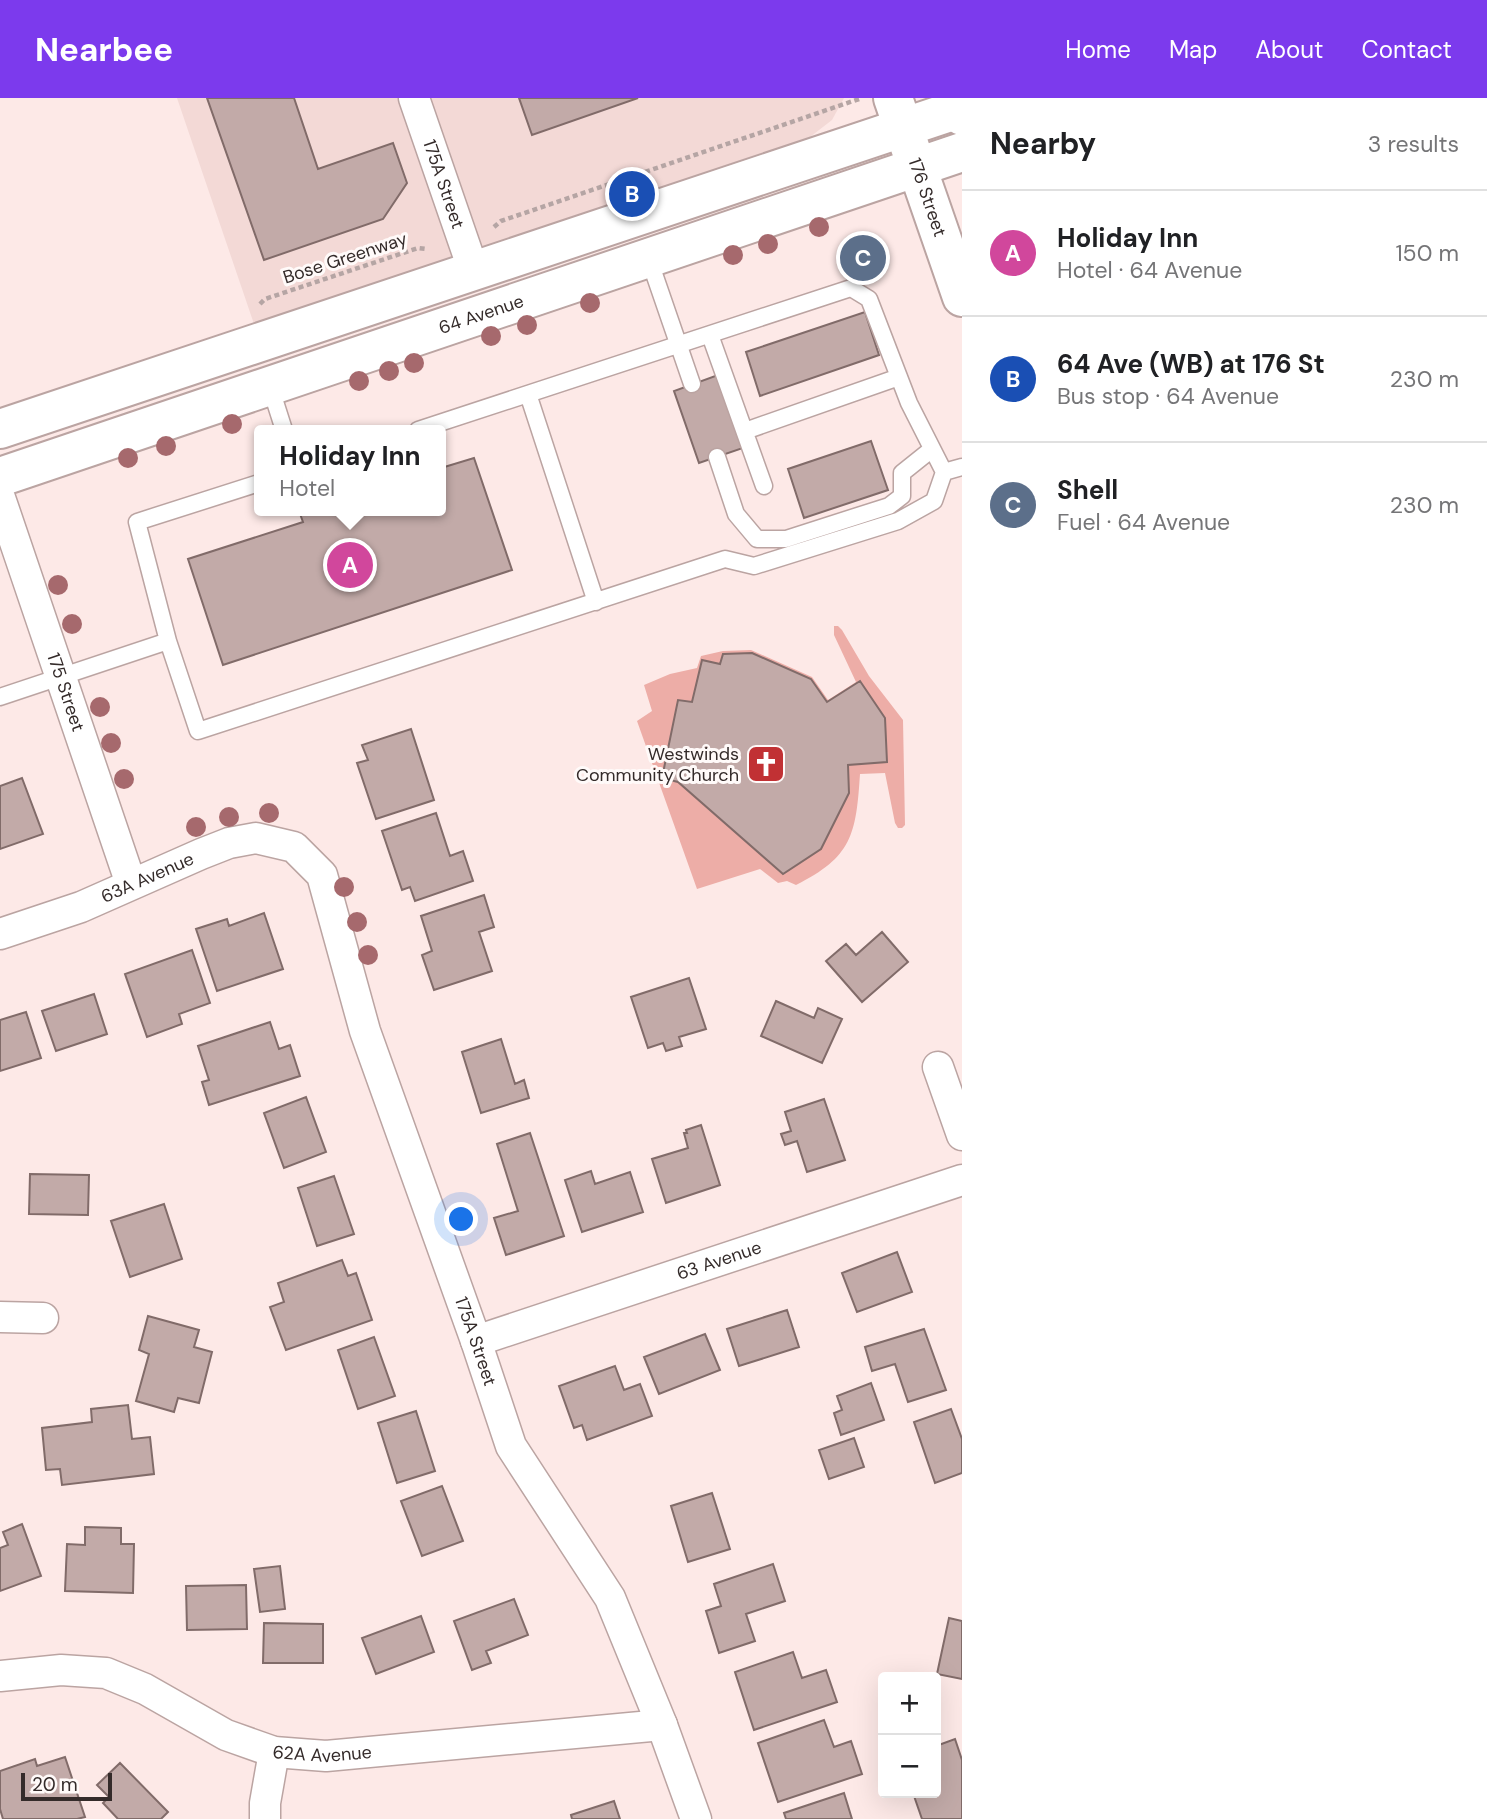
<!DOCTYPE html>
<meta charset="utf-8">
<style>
:root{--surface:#fff;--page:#f2f2f2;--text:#202124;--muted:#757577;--line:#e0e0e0;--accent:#7c3aed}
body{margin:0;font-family:"DM Sans",sans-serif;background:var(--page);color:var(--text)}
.controls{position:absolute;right:21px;bottom:21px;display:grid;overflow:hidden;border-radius:7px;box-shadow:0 7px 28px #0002}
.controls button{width:63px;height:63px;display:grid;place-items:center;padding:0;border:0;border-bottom:2px solid var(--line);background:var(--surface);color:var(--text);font:35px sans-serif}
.scale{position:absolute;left:21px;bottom:18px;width:91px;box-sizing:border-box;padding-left:7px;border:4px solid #342b2a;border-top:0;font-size:19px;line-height:24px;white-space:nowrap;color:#342b2a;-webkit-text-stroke:5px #fffaf9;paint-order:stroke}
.you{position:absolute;left:462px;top:1122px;width:24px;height:24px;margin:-18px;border:5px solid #fff;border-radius:50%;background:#1a73e8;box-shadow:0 0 0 10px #1a73e833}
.badge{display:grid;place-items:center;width:46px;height:46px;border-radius:50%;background:var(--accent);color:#fff;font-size:23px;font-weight:700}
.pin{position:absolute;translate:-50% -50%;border:4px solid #fff;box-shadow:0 2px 7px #0006}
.popup{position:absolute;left:254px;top:327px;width:192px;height:91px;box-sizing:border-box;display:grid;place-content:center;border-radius:7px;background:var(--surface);filter:drop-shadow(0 2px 5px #0005);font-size:23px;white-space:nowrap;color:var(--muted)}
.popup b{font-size:26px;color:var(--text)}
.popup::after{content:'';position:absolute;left:50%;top:100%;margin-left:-14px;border:14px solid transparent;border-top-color:var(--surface)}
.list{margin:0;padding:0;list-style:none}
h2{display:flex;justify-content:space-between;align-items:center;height:91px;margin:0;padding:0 28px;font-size:30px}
h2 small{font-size:23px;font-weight:400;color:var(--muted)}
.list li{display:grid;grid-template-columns:46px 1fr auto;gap:21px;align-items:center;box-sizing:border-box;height:126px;padding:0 28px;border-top:2px solid var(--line)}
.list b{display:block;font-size:26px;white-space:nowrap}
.list p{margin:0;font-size:23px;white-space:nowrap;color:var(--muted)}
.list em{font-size:23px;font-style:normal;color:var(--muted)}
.map{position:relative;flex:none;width:962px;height:1721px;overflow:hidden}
header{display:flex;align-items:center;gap:42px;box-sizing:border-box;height:98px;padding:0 35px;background:var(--accent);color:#fff}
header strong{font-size:33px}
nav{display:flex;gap:38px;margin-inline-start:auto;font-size:24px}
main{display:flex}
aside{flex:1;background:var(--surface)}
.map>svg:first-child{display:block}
</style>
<header>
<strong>Nearbee</strong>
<nav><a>Home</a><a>Map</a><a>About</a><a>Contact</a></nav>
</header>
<main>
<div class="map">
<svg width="962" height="1721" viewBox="0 0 962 1721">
<rect width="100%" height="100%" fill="#fde9e7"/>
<path fill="#f3d9d6" d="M177,0h667l-12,22 -22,17 -556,187z"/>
<path fill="#edada7" d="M834,528h4l4,4 27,46 34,44 2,105 -3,3h-4l-3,-5 -10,-50 -25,1c-4,61 -8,83 -64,111l-9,-4 -9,2 -18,-14 -63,20 -60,-168 15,-10 -8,-26 26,-11 27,-6 4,-12 22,-5 28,-1 61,27 16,23 28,-18 -22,-47z"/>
<path fill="#c2aaa8" stroke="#816b69" stroke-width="2" d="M207,0h87l24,71 75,-26 14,40 -24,36 -119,41z
M519,0h119l-106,37z
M865,214l14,43 -119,41 -14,-44z
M718,277l25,73 -44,15 -25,-72z
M871,343l17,49 -84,28 -16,-49z
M474,360l38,112 -289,95 -35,-106 115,-37 -4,-11h142v-43z
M752,555l59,26 16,23 33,-21 25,37 2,44 -39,3 1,28 -28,56 -38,25 -105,-92 -16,-4 16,-78 14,2 10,-42 18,4 3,-10z
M411,631l23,71 -58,19 -19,-56 11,-3 -6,-15z
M22,680l21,56 -43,15v-63z
M436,715l14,43 13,-5 10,30 -58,20 -5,-14 -8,3 -20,-59z
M484,797l10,32 -15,5 13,39 -58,19 -12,-35 10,-4 -11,-35z
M264,815l19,56 -66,22 -21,-62 31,-10 2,7z
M882,834l26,30 -46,40 -36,-41 20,-17 10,11z
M192,852l18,53 -31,11 3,10 -35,13 -22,-63z
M689,880l17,51 -27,8 3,9 -16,5 -3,-8 -15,5 -17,-51z
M94,896l13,40 -51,17 -14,-40z
M776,903l38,17 4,-10 24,11 -20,44 -61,-27z
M26,914l15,46 -41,13v-51z
M270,924l9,27 11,-4 10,31 -91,29 -7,-23 7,-2 -11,-34z
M501,941l14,45 9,-4 5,18 -48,15 -19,-61z
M306,999l20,55 -42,16 -20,-55z
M824,1001l21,61 -38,12 -10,-31 -12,4 -4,-11 10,-3 -6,-19z
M701,1027l19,60 -54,18 -14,-44 36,-11 -4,-15h3l-1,-3z
M530,1035l34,103 -58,19 -12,-37 24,-7 -21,-67z
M591,1073l4,13 35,-12 13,40 -61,20 -17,-52z
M30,1076l59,1 -1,40 -59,-1z
M334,1078l20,58 -37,12 -19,-58z
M164,1106l18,55 -52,18 -19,-56z
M897,1154l15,40 -55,20 -15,-39z
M342,1162l6,16 8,-3 16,47 -86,30 -16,-43 14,-5 -6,-19z
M787,1212l12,37 -60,19 -12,-37z
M148,1218l51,14 -5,17 18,5 -13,51 -21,-5 -4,14 -38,-11 13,-47 -10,-4z
M924,1231l22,61 -38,12 -13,-38 -23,7 -7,-24z
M705,1236l15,36 -61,24 -15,-37z
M374,1239l21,59 -37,13 -20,-59z
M615,1268l9,24 16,-6 12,32 -65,24 -5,-15 -8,3 -15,-42z
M871,1285l13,37 -43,15 -7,-22 8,-3 -5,-14z
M128,1307l4,34 18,-2 4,37 -92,11 -2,-16 -14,1 -4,-42 50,-6 -1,-13z
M951,1311l11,30v34l-27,10 -21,-61z
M416,1313l19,60 -38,12 -19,-60z
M854,1340l10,29 -35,12 -10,-29z
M442,1388l21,55 -41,15 -21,-55z
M712,1395l18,56 -42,13 -17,-56z
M22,1426l19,52 -41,15v-43l8,-3 -5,-13z
M85,1429l36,1v16h13l-1,49 -68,-2 2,-47 18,1z
M773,1466l12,37 -39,13 9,27 -36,12 -13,-42 15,-5 -7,-22z
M280,1468l5,43 -25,3 -6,-43z
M246,1487l1,44 -60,1 -1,-44z
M514,1501l14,36 -42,16 5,12 -19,7 -18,-49z
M421,1518l13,36 -58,22 -14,-36z
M949,1520l13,3v58l-25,-5z
M264,1525l59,1v39h-60z
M793,1554l9,26 24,-8 11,32 -83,28 -19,-58z
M824,1622l10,27 17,-6 11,33 -84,28 -20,-59z
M955,1641l7,21v59h-40l-9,-26h23v-47z
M65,1659l20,60 -8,2h-74l-3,-10v-38l35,-12 2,7z
M120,1665l48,49 -7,7h-43l-15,-16 6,-6 -12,-12z
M844,1695l8,26h-66l-2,-6z
M614,1703l6,18h-48l-1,-4z"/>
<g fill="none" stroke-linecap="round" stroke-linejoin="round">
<defs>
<path id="service" d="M649,161l43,125
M710,237l54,151
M270,288l14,44
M528,296l68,208
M418,332l433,-142 18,11 40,104 35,69
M745,333l154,-54
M717,359l19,57 21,25h29l103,-33 13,-10v-23l30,-24
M168,543l-31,-119 122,-39
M0,599l168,-56 30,90 527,-172 29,7 144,-45 36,-20 10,-29 18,-5"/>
<g id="minor">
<path id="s1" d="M414,0l59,171"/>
<path id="s2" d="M0,400l131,386"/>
<path id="s3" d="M0,836l81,-27 120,-53 28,-11 27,-5 38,9 28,28 43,156 111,310 35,105 99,152 52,127 34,94"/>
<path d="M938,969l24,68"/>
<path d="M0,1219l43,1"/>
<path id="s4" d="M476,1243l486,-161"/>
<path id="s5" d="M0,1578l61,-6 45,3 39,16 81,46 48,17 52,4 336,-31"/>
<path d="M265,1721v-16l9,-51"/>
</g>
<g id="secondary">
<path d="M0,331l962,-321"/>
<path id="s6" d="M0,379l962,-325"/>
</g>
<g id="trunk">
<path id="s7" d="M893,0l69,199"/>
<path d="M956,0l6,18"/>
</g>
</defs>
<use href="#service" stroke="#bba4a2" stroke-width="19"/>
<use href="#minor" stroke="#bba4a2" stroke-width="33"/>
<use href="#secondary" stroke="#bba4a2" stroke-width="42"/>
<use href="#trunk" stroke="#bba4a2" stroke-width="42"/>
<path stroke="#b5a5a4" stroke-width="4.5" stroke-dasharray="5 3.5" stroke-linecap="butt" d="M494,129l7,-6 361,-123
M260,206l5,-5 153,-51 8,1"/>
<use href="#service" stroke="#fff" stroke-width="16"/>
<use href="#minor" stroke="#fff" stroke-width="30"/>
<use href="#secondary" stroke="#fff" stroke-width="38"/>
<use href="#trunk" stroke="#fff" stroke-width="38"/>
</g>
<g fill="#a6696d">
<circle cx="819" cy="129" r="10"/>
<circle cx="768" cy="146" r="10"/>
<circle cx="733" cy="157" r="10"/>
<circle cx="590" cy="205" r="10"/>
<circle cx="527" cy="227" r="10"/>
<circle cx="491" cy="238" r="10"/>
<circle cx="414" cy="265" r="10"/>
<circle cx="389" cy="273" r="10"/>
<circle cx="359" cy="283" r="10"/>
<circle cx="232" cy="326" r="10"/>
<circle cx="166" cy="348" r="10"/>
<circle cx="128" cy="360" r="10"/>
<circle cx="58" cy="487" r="10"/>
<circle cx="72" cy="526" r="10"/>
<circle cx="100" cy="609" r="10"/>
<circle cx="111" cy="645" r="10"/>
<circle cx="124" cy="681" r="10"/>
<circle cx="269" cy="715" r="10"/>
<circle cx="229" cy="719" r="10"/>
<circle cx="196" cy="729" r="10"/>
<circle cx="344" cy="789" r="10"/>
<circle cx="357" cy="824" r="10"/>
<circle cx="368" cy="857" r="10"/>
</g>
<defs>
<symbol id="church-square" viewBox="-11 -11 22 22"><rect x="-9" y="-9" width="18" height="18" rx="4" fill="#c13134" stroke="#fffaf9"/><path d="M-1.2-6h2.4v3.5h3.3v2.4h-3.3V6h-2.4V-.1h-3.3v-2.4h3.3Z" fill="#fff"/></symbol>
</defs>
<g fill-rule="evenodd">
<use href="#church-square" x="744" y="644" width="44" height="44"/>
</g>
<g text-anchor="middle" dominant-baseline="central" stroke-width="6" stroke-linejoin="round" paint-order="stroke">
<g font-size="18" fill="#342b2a" stroke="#fffaf9">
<text stroke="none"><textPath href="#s1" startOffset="91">175A Street</textPath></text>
<text stroke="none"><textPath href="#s7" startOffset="105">176 Street</textPath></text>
<text transform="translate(345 160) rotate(-18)">Bose Greenway</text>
<text stroke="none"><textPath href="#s6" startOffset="508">64 Avenue</textPath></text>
<text stroke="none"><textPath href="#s2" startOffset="205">175 Street</textPath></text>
<text stroke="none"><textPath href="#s3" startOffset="158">63A Avenue</textPath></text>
<text stroke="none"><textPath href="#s4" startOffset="256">63 Avenue</textPath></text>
<text stroke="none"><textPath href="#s3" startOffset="844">175A Street</textPath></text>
<text stroke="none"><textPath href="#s5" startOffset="341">62A Avenue</textPath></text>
</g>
<g font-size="18" fill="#342b2a" stroke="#fffaf9" text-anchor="end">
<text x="739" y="656">Westwinds<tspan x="739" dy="21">Community Church</tspan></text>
</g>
</g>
</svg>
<div class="controls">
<button>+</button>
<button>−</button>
</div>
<div class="scale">20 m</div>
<div class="you"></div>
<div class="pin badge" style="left:350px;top:467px;background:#d1479c">A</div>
<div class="popup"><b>Holiday Inn</b>Hotel</div>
<div class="pin badge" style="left:632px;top:96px;background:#1a4fb4">B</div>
<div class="pin badge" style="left:863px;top:160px;background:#5c6f8a">C</div>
</div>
<aside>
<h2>Nearby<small>3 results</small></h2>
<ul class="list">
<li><span class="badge" style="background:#d1479c">A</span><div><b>Holiday Inn</b><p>Hotel · 64 Avenue</p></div><em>150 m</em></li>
<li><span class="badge" style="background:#1a4fb4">B</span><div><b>64 Ave (WB) at 176 St</b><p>Bus stop · 64 Avenue</p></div><em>230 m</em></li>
<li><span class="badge" style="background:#5c6f8a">C</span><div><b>Shell</b><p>Fuel · 64 Avenue</p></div><em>230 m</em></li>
</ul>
</aside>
</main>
